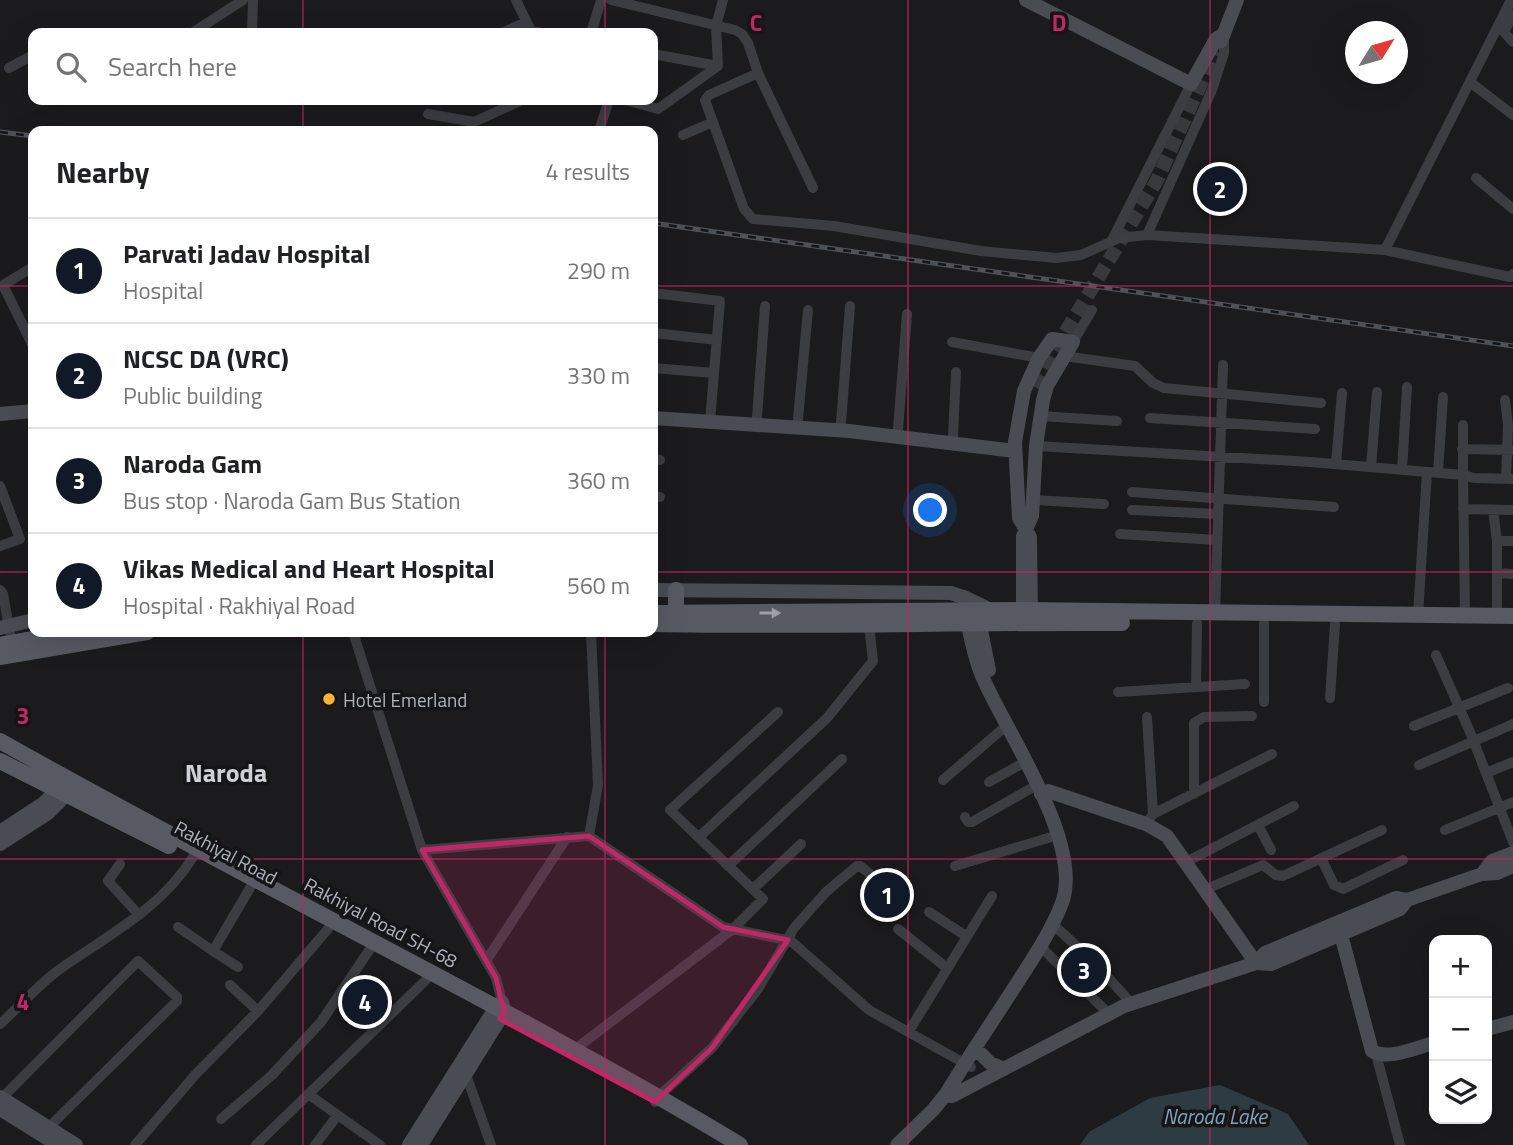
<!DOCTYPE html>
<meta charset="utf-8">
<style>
:root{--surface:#fff;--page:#f6f6f6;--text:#202124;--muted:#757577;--line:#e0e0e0;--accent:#111827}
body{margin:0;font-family:"Titillium Web",sans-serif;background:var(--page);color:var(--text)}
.controls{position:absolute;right:21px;bottom:21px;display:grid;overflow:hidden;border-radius:14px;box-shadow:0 7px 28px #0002}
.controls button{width:63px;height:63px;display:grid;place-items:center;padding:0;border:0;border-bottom:2px solid var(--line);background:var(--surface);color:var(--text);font:35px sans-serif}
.compass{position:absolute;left:1345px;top:21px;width:63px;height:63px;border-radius:50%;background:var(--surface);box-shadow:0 7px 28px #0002;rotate:53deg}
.you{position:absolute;left:931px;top:511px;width:24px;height:24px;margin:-18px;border:5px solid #fff;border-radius:50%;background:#1a73e8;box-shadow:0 0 0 10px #1a73e833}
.badge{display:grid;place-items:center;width:46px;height:46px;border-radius:50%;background:var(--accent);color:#fff;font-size:23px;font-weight:700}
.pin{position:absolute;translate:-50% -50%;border:4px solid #fff;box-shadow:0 2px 7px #0006}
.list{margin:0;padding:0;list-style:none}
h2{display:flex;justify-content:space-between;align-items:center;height:91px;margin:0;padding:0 28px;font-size:30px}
h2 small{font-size:23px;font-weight:400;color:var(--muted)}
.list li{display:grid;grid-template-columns:46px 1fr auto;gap:21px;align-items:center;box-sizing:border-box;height:105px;padding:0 28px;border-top:2px solid var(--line)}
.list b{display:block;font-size:26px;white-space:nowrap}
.list p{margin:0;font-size:23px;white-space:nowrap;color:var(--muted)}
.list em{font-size:23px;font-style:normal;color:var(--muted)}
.icon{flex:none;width:38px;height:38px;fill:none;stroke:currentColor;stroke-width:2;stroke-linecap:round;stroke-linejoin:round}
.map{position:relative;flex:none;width:1513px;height:1145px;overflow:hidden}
.search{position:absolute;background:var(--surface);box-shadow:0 7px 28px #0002;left:28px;top:28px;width:630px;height:77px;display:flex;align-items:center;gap:18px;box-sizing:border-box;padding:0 24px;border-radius:14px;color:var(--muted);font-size:26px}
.panel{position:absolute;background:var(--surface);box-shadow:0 7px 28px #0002;left:28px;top:126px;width:630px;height:511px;border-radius:14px}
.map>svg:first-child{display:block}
</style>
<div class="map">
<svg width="1513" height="1145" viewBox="0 0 1513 1145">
<rect width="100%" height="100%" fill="#1b1b1d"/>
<path fill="#2f3b43" d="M1220,1085l68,29 21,31h-229l9,-13 61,-34z"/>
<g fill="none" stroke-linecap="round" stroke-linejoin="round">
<path stroke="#38393d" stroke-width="14" stroke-dasharray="14 7" stroke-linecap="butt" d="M1033,386l123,-204 60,-131"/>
<path stroke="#3b3d43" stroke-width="10" d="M516,0l15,31 10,2
M611,0l124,30 7,4 6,9 10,30 55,115
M1513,14l-9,18 9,10
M192,33l51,-33
M252,33l1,-33
M502,33l24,-11
M591,33l10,-33
M653,54l65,12
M718,66l-2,-40 7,-26
M9,68l24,-13
M758,73l-49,22 -4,5 39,109 9,10 81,7 147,25 75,7 25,-3 38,-17 28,-3 238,15 126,-250
M1470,82l43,33
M625,100l33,9 60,-43
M428,114l46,8 48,-22
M599,131l10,-31
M683,135l30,-13
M1476,178l37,31
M1147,235l65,-145 12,-37v-19
M1112,240l79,-156
M1385,250l125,27 3,-3
M33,267l-30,18 30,61
M653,293l67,8 -10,120
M653,333l64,7
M952,342l87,16
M1073,342l19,-32
M1064,356l71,10 18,17 11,5 157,15
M653,368l61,5
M1505,400l3,25 -2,54
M1040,416l77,5
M757,417l8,-111
M1150,418l165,11
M798,419l10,-109
M841,423l9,-117
M1463,425v50l11,3 39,1
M898,429l9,-115
M953,436l3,-64
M1036,446l275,16 152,13 2,139
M1462,449l51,1
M653,459l7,1
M1336,464l6,-71
M1371,467l6,-75
M1402,470l5,-83
M1438,473l5,-76
M0,486l20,53 -20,7
M1132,492l202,15
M653,496l7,1
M1034,500l70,4
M1463,509l50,1
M1132,510l86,4
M1493,510l4,31v75
M1120,534l97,6
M1497,541h16
M1497,573l16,1
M0,590l3,4 7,39
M1215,614l8,-249
M1418,615l9,-143
M1264,623v79
M353,632l69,218 74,128 6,24
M1436,655l34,77 43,110
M1196,687l1,-64
M1118,692l127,-8
M1330,698l5,-74
M1147,717l6,97
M1414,726l94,-38
M1419,765l94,-41
M1486,773l27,-11
M943,780l63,-54
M989,782l36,-20
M1194,794v-71l10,-6 48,-1
M965,817l3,5h4l65,-37
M1146,824l7,-10 119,-60
M1258,825l13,25
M1445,830l68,-28
M589,836l9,-51 -7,-153
M699,837l128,-119 46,-57 -4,-36
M422,850l167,-14 134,91 68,14 78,69 102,57
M1321,858l13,27 9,4 60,-29
M1186,862l108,-56
M120,864l-12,17 31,34
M728,866l114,-107
M955,866l103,-31
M753,889l48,-45
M1204,890l59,-25 13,10 7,1 99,-46
M929,912l37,24
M178,927l35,24
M898,929l49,39
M1058,929l38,35 36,40
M1045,951l64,63
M486,961l81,-124
M238,967l-25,-16 37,-63
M230,985l28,26
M0,1024c20,-18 39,-40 60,-55 47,-33 102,-61 133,-112
M909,1031l83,-135
M574,1050l159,-121 30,-30 -93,-89 108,-98
M1376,1054l24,91
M464,1069l27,76
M308,1094l72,51
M0,1100l138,-139 39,36v4l-128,126
M655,1102l3,-5 54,-49 46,-59 36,-61 32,-36 31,-26h3l14,11
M221,1119l51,-44 49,-53 49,-73
M135,1145l60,-70 63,-64 70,-82
M256,1145l170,-165
M315,1145l22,-29"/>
<path stroke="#494c53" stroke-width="14" d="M1026,0l165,84 25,-45 8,-5
M1221,41l16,-41
M0,414l33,-3
M653,418l196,13 166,20
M653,590l298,3 15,5 25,12
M978,615l11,55
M1023,621v-85l9,-20 4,-70 7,-46 4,-14 26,-44 -21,-3 -13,19 -15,33 -9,51 4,76 11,19 1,83
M0,628l33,-8
M1041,794l7,-3 98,33 21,12 89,127
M0,832l44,-29 21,-21
M0,844l48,-31 25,-25
M1482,874l10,-13 21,-8
M1339,927l33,124c16,10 45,-4 62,-8
M1256,963l9,-10 131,-55 11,2 75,-26 15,-1 16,-7
M1487,1029l26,-7
M980,1053l10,10 14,6
M946,1094l6,2 172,-90 132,-43 15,1 129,-55 7,-9
M0,1097l76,48
M0,1109l58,36
M409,1145l87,-138 6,-5 2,10 -4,7 -79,126
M897,1145l36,-35 13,-16c21,-35 44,-69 66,-103 18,-28 38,-57 50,-88 22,-60 -56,-171 -80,-227 -8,-20 -12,-41 -16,-62"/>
<path stroke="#575a62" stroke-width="16" d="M653,613l370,-3 490,6
M676,613v-23
M653,624c156,3 313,-2 469,-1
M0,645l71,-13
M0,657l147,-25
M0,741c179,101 362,193 542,291 66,37 133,73 198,113
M0,761l169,85"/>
<defs>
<path id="rail" d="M0,132l33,4
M653,223l860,123"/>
</defs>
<use href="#rail" stroke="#4e5158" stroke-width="5"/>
<use href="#rail" stroke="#151518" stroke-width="2.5" stroke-dasharray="8" stroke-linecap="butt"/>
</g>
<defs><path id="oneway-solid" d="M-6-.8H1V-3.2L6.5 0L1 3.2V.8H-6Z" transform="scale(1.75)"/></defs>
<use fill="#9ba0ac" href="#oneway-solid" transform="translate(770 613)"/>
<path fill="#c02765" fill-opacity="0.2" stroke="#c02765" stroke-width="5" stroke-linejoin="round" d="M589,836l134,91 65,13 -76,108 -57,54 -155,-83 4,-7 -8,-34 -74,-128z"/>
<path fill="none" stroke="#c02765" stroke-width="2" stroke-opacity="0.55" d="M303,0v33M605,0v33M908,0v1145M1210,0v1145M303,100v31M605,100v31M0,286h33M653,286h860M0,572h33M653,572h860M303,632v513M605,632v513M0,859h1513"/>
<circle fill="#ffb431" stroke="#151518" stroke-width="2.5" cx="329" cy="699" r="7"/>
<g text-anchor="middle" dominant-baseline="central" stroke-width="7" stroke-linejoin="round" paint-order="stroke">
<g font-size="19" fill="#acb2be" stroke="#151518" text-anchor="start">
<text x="343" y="699">Hotel Emerland</text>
</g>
<g font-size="19" fill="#acb2be" stroke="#151518">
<text transform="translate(226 852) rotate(28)">Rakhiyal Road</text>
<text transform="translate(381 922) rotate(28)">Rakhiyal Road SH-68</text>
</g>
<g font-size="21" font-style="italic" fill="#81a2bb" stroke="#151518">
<text x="1215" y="1116">Naroda Lake</text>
</g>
<g font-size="26" font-weight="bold" fill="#ced1d9" stroke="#151518">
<text x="226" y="772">Naroda</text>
</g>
</g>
<g font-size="23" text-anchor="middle" font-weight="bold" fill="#c02765" stroke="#151518" stroke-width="7" stroke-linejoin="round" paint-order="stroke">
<text x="756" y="31">C</text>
<text x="1059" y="31">D</text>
<text x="23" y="724">3</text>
<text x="23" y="1010">4</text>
</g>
</svg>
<div class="controls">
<button>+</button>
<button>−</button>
<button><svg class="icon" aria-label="layers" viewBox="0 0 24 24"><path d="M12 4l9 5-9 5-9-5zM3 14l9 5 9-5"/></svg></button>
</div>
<svg class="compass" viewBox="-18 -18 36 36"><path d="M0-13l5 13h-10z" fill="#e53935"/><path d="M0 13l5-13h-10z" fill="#757577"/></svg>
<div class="you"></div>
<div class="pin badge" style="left:887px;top:895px">1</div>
<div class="pin badge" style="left:1220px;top:189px">2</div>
<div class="pin badge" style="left:1084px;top:970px">3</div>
<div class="pin badge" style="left:365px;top:1002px">4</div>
<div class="search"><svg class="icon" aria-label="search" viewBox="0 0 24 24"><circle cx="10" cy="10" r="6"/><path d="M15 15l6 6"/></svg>Search here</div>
<section class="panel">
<h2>Nearby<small>4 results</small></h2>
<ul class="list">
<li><span class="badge">1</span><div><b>Parvati Jadav Hospital</b><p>Hospital</p></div><em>290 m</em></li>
<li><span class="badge">2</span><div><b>NCSC DA (VRC)</b><p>Public building</p></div><em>330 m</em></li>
<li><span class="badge">3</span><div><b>Naroda Gam</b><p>Bus stop · Naroda Gam Bus Station</p></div><em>360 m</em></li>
<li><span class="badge">4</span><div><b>Vikas Medical and Heart Hospital</b><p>Hospital · Rakhiyal Road</p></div><em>560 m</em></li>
</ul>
</section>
</div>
